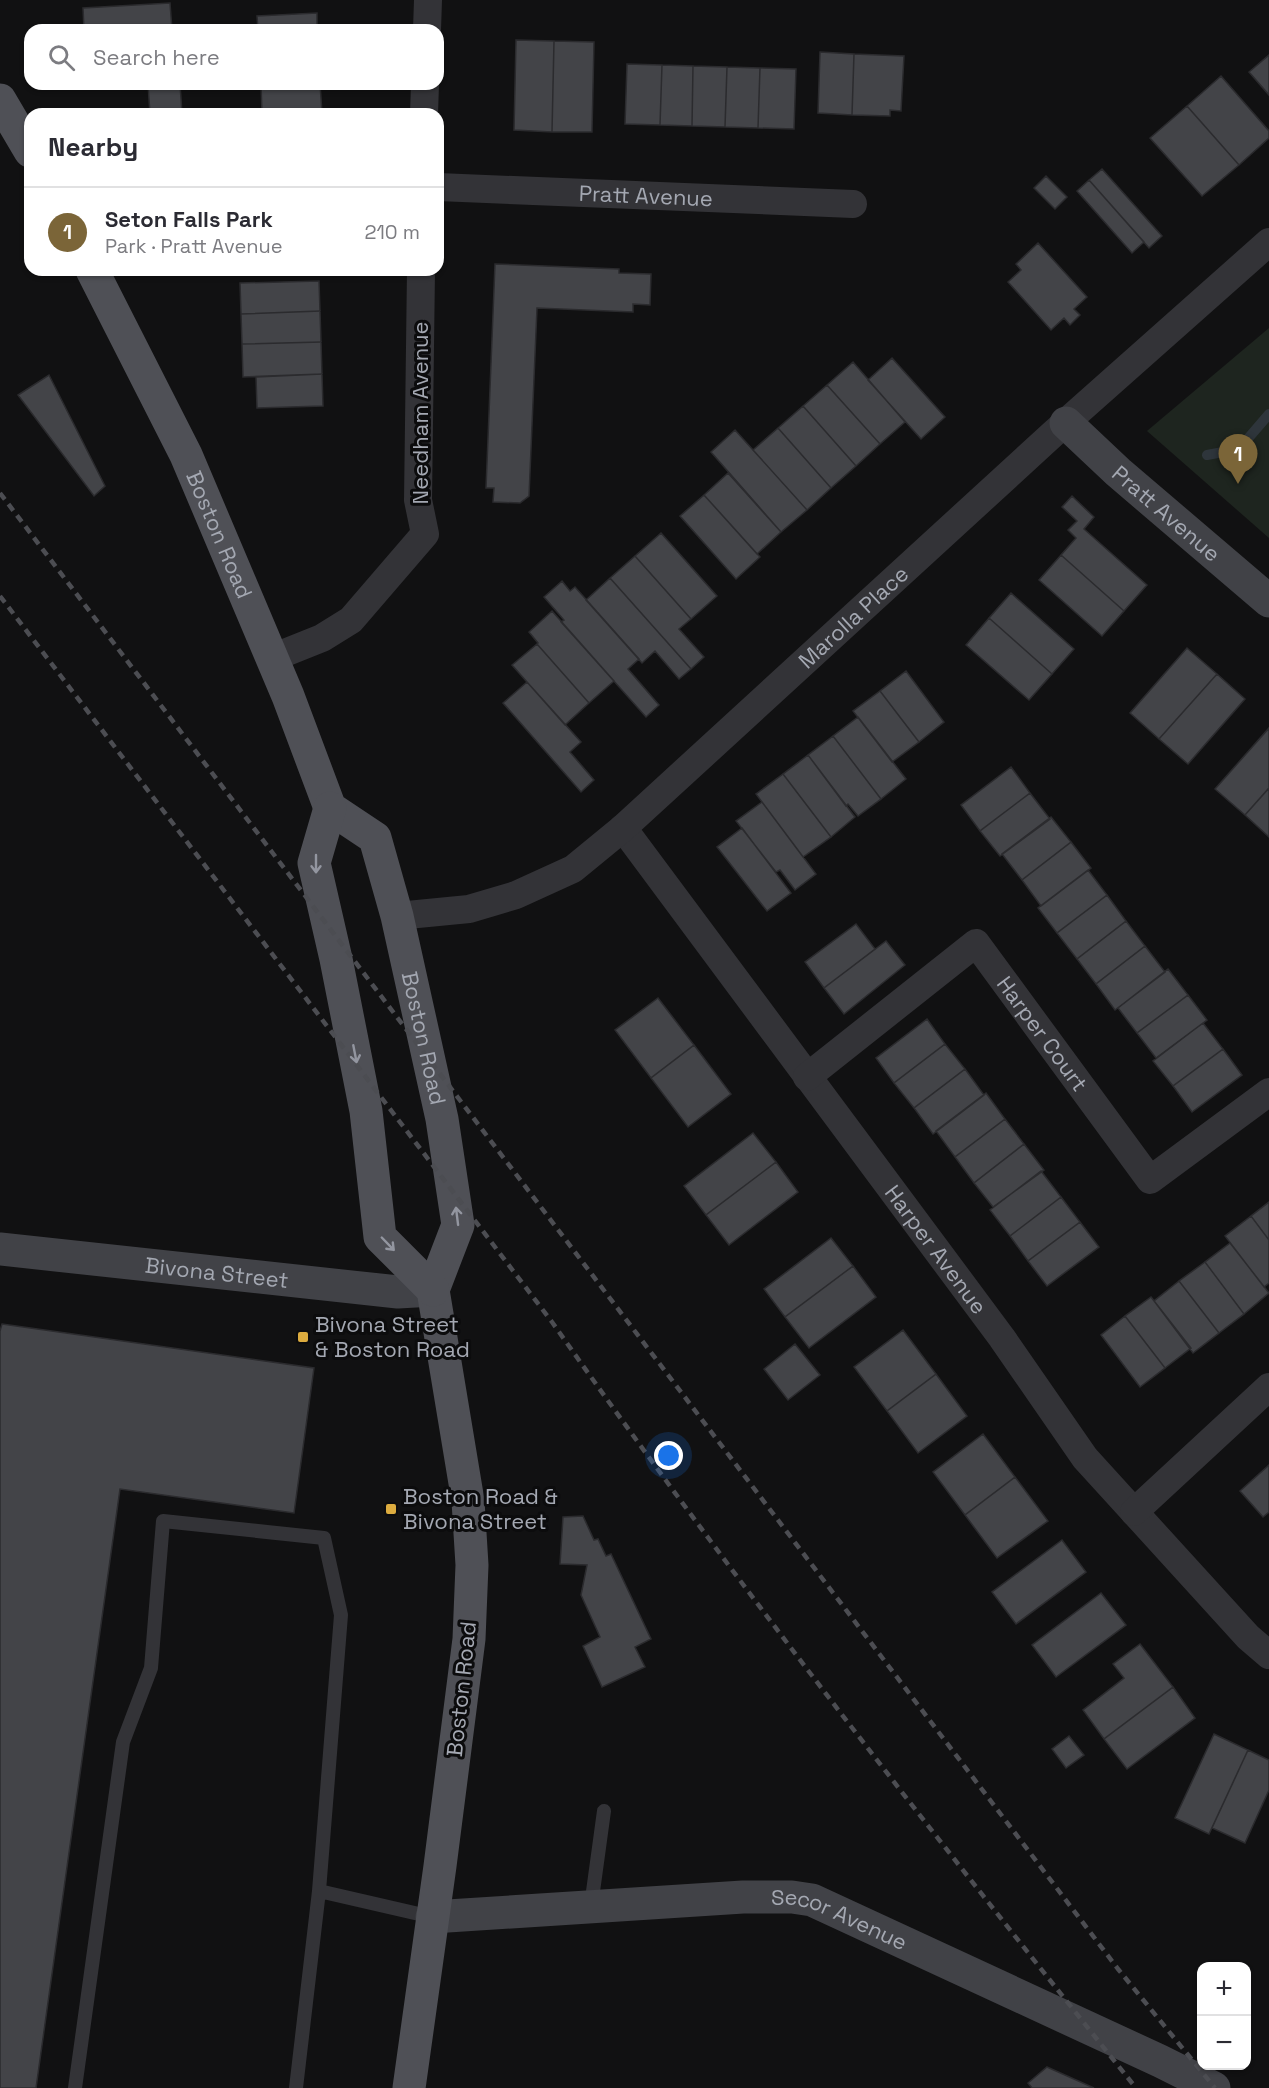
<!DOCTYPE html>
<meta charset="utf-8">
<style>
:root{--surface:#fff;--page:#f2f2f3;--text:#2b2b33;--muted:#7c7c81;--line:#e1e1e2;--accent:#7b6538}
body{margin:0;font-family:"Space Grotesk",sans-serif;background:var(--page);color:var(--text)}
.controls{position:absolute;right:18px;bottom:18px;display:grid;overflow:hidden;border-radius:12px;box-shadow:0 2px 4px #0004}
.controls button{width:54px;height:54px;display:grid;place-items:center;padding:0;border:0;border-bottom:2px solid var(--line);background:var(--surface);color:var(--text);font:30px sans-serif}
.you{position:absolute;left:669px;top:1456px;width:21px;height:21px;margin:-15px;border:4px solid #fff;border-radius:50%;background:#1a73e8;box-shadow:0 0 0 9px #1a73e833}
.badge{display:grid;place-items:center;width:39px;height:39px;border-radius:50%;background:var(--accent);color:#fff;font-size:20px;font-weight:700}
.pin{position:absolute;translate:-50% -50px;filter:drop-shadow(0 2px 3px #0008)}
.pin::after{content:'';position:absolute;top:32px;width:21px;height:18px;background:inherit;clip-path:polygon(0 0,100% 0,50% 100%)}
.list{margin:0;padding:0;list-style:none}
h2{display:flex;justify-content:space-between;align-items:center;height:78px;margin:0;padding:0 24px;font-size:26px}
h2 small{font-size:20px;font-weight:400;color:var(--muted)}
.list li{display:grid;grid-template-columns:39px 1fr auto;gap:18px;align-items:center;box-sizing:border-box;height:90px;padding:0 24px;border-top:2px solid var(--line)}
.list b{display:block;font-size:22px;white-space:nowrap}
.list p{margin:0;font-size:20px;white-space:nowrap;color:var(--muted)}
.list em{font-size:20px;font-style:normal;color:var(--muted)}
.icon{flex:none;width:33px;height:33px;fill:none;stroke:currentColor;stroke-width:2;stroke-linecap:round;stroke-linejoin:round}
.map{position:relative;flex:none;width:1269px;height:2088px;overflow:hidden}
.search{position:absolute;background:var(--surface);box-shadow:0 2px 4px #0004;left:24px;top:24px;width:420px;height:66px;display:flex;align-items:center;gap:15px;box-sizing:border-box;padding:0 21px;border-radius:18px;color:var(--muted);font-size:22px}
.panel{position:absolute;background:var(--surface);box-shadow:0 2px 4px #0004;left:24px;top:108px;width:420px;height:168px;border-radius:18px}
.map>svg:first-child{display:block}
</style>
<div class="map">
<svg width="1269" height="2088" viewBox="0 0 1269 2088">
<rect width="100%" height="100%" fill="#111112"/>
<path fill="#1e251f" d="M1269,328v210l-122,-107z"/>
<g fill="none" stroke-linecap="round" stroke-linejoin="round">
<path stroke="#2e353b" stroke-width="10" d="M1207,455l32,-6 30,-35"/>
</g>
<path fill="#434448" stroke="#2b2b2e" stroke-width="1.5" d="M170,3l2,27h-88l-1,-22z
M317,13v17h-59l-1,-14z
M516,40l38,1 -2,91 -38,-2z
M554,41l40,1 -2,90h-40z
M820,52l34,2 -2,61 -34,-2z
M854,54l50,2 -3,55 -11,-1v6l-38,-1z
M1269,55v40l-20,-23z
M627,64l35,1 -2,60 -35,-1z
M662,65l31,1 -1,60 -32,-1z
M693,66l34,1 -2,60 -33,-1z
M727,67l33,1 -2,60 -33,-1z
M760,68l36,1 -2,60 -36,-1z
M1221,76l48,55v7l-30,27 -52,-59z
M148,84h32l2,30h-32z
M261,84h59l2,29 -60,1z
M1187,106l52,59 -37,31 -52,-58z
M1102,169l60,67 -13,12 -60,-68z
M1046,176l21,21 -12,12 -21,-21z
M1089,180l55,62 -12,11 -55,-62z
M1038,243l49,54 -13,12 6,6 -10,10 -6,-7 -13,12 -43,-48 13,-12 -5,-6z
M495,264l124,5v4l32,1 -1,31 -17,-1v8l-96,-4 -8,188 -9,7 -27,-1 1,-14h-8z
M319,281l1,30 -79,3 -1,-31z
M320,311l1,31 -79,2 -1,-30z
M321,342l1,32 -79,3 -1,-33z
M892,358l53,59 -24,22 -53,-59z
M853,362l52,60 -25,22 -53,-59z
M322,374l1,32 -66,2 -1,-31z
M49,375l56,111 -11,10 -76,-101z
M827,385l53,59 -24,22 -53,-60z
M803,406l53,60 -25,22 -53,-60z
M778,428l53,60 -24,22 -54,-60z
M735,430l72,80 -26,22 -70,-80z
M728,473l53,59 -24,22 -53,-59z
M704,495l56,62 -24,22 -56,-63z
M1072,496l22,21 -10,12 63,56 -23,26 -63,-56 15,-17 -8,-8 9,-9 -15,-14z
M661,533l56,63 -26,23 -56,-63z
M1061,555l63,56 -22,25 -63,-56z
M635,556l56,63 -12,10 25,28 -13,12 -81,-91z
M610,578l81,91 -12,10 -24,-28 -13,12 -56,-63z
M562,581l8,10 5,-4 64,72 -11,10 31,36 -13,12 -85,-95 3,-2 -20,-23z
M1011,593l63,56 -22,25 -63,-56z
M552,611l62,70 -25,22 -52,-59 1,-1 -9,-11z
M989,618l63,56 -23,26 -63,-55z
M537,644l52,59 -24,22 -53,-60z
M1187,648l30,26 -58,65 -29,-26z
M906,671l38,51 -25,20 -39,-51z
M1217,674l28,25 -57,65 -29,-25z
M527,682l54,60 -11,10 24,28 -13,12 -78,-89z
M880,691l39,51 -27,20 -39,-51z
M858,717l48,62 -25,20 -48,-63z
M1269,728v60l-24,27 -30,-26z
M833,736l48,63 -23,17 -10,-12 -2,2 -38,-51z
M808,755l47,62 -24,20 -48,-63z
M1011,767l19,26 -50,38 -19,-26z
M783,774l48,63 -28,20 -47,-63z
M1269,788v49l-24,-22z
M1030,793l20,26 -50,37 -20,-25z
M762,802l54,72 -21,16 -15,-20 -4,2 -40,-51z
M1051,817l20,25 -49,38 -20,-26z
M742,828l49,65 -24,18 -50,-64z
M1071,842l20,26 -50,38 -19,-26z
M1088,870l19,25 -50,38 -19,-25z
M1107,895l19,26 -49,38 -20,-26z
M1126,921l19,25 -49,38 -19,-25z
M856,924l19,25 -51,39 -19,-26z
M886,941l19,24 -61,49 -20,-26z
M1145,946l20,26 -50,38 -19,-26z
M1168,969l20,26 -51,38 -19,-25z
M1188,995l19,25 -51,38 -19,-25z
M658,998l36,47 -43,33 -36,-48z
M927,1019l18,25 -51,39 -18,-25z
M1203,1023l20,26 -50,37 -20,-25z
M945,1044l20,25 -51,39 -20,-25z
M694,1045l37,49 -43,33 -37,-49z
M1223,1049l19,26 -50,37 -19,-26z
M965,1069l19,26 -51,39 -19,-26z
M986,1093l19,26 -50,38 -19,-26z
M1005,1119l19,25 -50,39 -19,-26z
M753,1133l23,29 -70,53 -22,-29z
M1024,1144l20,26 -51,37 -19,-24z
M776,1162l22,30 -69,53 -23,-30z
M1041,1171l20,26 -51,39 -20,-26z
M1061,1197l19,25 -52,39 -18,-25z
M1269,1202v38l-18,-24z
M1251,1216l18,24v43l-5,4 -39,-51z
M1080,1222l19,25 -52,39 -19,-25z
M831,1238l22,28 -68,51 -21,-28z
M1230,1243l39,50 -25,21 -39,-52z
M1205,1262l39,52 -25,19 -40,-52z
M853,1266l23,31 -67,51 -24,-31z
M1179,1281l40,52 -26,20 -39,-52z
M1151,1297l40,51 -26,20 -40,-52z
M1125,1316l40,52 -25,19 -39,-52z
M2,1324l312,44 -20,145 -174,-24 -84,599h-36v-757z
M903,1330l33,44 -49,37 -33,-44z
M795,1344l25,31 -32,25 -24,-31z
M936,1374l31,42 -49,37 -31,-42z
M983,1434l32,43 -50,38 -32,-43z
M1269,1465v47l-6,5 -23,-26z
M1015,1477l33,44 -51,37 -32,-43z
M583,1516l11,24 4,-1 8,17 5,-2 40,85 -16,8 10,20 -43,20 -19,-41 17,-9 -19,-42 6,-30 -27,-1 3,-47z
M1062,1540l24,32 -70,52 -24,-32z
M1101,1593l25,32 -70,52 -24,-32z
M1140,1644l33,43 -69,52 -21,-29 41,-32 -11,-14z
M1173,1687l22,31 -68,51 -23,-30z
M1214,1734l34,16 -39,84 -34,-16z
M1069,1736l15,19 -18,13 -14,-19z
M1248,1750l21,10v30l-24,53 -33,-15z
M1047,2067l47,21h-62l-4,-5z"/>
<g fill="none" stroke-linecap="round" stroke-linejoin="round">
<path stroke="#333337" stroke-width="14" d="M591,1906l13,-95
M75,2088l48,-346 28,-74 12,-147 161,17 17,77 -22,276
M296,2088l23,-197 113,26"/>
<g stroke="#333337" stroke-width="28">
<path d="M427,30l1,-30"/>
<path d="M424,114l1,-30"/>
<path id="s1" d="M438,187l415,17"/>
<path d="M272,658l50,-20 29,-18 74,-86 -7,-34 3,-230"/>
<path id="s2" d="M623,828l379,510 83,120 163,179 21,18"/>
<path id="s3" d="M397,916l72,-7 47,-14 57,-26 50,-41 432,-396 214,-190"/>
<path id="s4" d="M807,1077l169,-134 174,237 119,-88"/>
<path d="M1134,1512l135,-125"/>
</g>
<g stroke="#414247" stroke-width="33">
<path id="s5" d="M1066,423l52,49 151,129"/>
<path id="s6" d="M0,1249l398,43 35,-2"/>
<path id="s7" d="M432,1917l311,-20h49l20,3 348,161 54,27"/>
</g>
<g stroke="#4f5056" stroke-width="33">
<path d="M0,100l30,51"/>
<path id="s8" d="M92,270l94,185 102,241 42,112 45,30 22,78 45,203 16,106 -25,65 35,211 4,64 -3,74 -29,227 -31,222"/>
<path d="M330,808l-16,55 22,96 30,152 14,126 53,53"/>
</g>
<path stroke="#4c4d52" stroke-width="4.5" stroke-dasharray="8 6" stroke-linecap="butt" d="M0,493l1118,1476 97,119
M0,596l552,726c185,263 383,515 584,766"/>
</g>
<defs><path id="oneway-shaft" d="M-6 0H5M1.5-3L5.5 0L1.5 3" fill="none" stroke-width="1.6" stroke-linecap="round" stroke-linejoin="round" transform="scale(1.5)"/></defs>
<g stroke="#9396a0">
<use href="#oneway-shaft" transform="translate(316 864) rotate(90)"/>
<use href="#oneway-shaft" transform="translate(355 1054) rotate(79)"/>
<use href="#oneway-shaft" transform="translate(457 1216) rotate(-97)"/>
<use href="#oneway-shaft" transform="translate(388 1244) rotate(46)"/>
</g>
<g fill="#ddac3f" stroke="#0c0c0d" stroke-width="2">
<rect x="297" y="1331" width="12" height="12" rx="3"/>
<rect x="385" y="1503" width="12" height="12" rx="3"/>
</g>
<g text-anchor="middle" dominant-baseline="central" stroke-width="6" stroke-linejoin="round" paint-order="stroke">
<g font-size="22" fill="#a4a8b2" stroke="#0c0c0d">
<text stroke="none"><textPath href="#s1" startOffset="208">Pratt Avenue</textPath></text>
<text transform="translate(420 413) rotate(-90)">Needham Avenue</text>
<text stroke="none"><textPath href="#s5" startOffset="135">Pratt Avenue</textPath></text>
<text stroke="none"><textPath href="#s8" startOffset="294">Boston Road</textPath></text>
<text stroke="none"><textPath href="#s3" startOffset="561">Marolla Place</textPath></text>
<text stroke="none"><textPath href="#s4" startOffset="328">Harper Court</textPath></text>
<text stroke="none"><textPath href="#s8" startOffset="849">Boston Road</textPath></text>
<text stroke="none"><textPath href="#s2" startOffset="525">Harper Avenue</textPath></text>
<text stroke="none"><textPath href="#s6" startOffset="218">Bivona Street</textPath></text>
<text transform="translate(461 1689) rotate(-84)">Boston Road</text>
<text stroke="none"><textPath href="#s7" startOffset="412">Secor Avenue</textPath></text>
</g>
<g font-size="22" fill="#a4a8b2" stroke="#0c0c0d" text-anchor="start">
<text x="315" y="1324">Bivona Street<tspan x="315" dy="25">&amp; Boston Road</tspan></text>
<text x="403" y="1496">Boston Road &amp;<tspan x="403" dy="25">Bivona Street</tspan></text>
</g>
</g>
</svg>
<div class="controls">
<button>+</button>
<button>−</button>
</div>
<div class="you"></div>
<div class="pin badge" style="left:1238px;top:484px">1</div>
<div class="search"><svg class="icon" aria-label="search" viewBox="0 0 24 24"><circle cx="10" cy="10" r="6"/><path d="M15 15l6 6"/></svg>Search here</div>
<section class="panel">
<h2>Nearby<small></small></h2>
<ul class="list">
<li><span class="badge">1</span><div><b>Seton Falls Park</b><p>Park · Pratt Avenue</p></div><em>210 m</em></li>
</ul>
</section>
</div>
